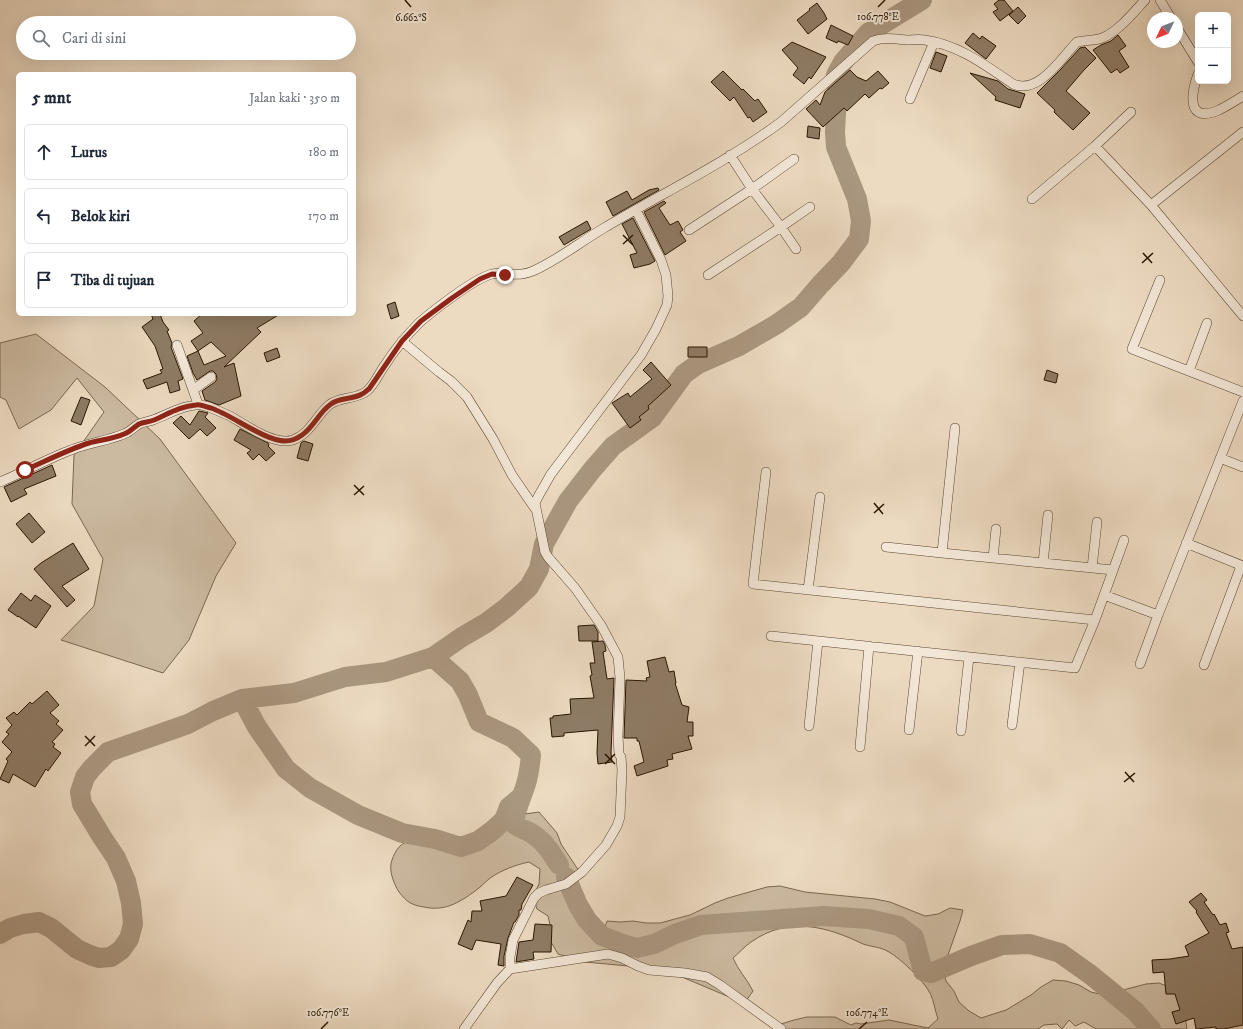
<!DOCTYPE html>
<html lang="id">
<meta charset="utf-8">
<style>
:root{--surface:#fff;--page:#f2f2f3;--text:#1f2937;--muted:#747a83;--line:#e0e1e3}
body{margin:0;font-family:"IM FELL DW Pica",serif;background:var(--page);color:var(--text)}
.controls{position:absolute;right:12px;top:12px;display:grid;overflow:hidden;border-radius:6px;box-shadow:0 4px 16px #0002}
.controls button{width:36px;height:36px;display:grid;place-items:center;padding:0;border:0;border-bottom:1px solid var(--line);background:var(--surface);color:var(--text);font:20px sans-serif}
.compass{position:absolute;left:1147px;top:12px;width:36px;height:36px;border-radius:50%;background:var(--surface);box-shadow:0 4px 16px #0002;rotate:227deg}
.stop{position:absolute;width:12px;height:12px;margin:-9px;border:3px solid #8f2418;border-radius:50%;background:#fff}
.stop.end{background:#8f2418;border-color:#fff;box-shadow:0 1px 4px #0008}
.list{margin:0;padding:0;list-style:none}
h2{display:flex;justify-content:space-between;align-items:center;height:52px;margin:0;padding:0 16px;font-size:17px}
h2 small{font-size:13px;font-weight:400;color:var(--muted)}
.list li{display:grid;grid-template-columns:26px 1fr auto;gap:12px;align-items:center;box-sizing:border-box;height:56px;margin:0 8px 8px;padding:0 8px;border:1px solid var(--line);border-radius:6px}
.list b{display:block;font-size:15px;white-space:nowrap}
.list em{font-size:13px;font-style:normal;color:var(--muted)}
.icon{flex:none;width:22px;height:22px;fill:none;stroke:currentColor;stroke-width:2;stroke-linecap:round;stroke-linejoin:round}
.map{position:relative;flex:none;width:1243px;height:1029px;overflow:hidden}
.search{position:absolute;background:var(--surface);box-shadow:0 4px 16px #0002;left:16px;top:16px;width:340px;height:44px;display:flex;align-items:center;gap:10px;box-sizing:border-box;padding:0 14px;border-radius:22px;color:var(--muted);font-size:15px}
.panel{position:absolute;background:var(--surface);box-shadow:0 4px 16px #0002;left:16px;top:72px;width:340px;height:244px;border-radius:6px}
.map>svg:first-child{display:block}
</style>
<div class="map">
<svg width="1243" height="1029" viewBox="0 0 1243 1029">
<rect width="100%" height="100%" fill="#ecdac1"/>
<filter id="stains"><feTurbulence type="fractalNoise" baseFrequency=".005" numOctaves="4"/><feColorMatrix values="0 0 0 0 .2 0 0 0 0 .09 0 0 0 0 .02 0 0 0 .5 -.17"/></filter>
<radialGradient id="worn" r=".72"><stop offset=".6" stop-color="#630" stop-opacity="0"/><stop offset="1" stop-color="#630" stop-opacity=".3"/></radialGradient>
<path fill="#cbb9a0" stroke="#7a6750" d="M36,334l69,53 55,52 76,104 -20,33 -27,64 -26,33 -102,-33 33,-34 9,-47 -31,-55 2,-49 30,-43 -27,-34 -26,32 -32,19 -13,-29 -6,-3v-54z
M539,812l18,21 4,11 18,27 -15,3 3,7 -2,12 3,12 11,7 23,23 5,-14 13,1 13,-1 13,2h14l30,-8 25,-12 13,-5 39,-11 13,-1 25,6 70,7 15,3 35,14 13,-2 12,-6 13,2 -3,11 -17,48 3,12 8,10 5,11 10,9 12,7 25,-8 25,-15 10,-8 12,-7 13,1 13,4 12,7 13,3 42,-11 13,-1 12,5 9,11 4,11 3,19h-91l-12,-7 -9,4 -6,-6 -7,9 -5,-5 -13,1 -6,4h-258l1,-5 13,-4 13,-3h28l16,8 5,-2 5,1 28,-4 39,8 10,-9c-3,-8 -4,-18 -8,-26 -6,-12 -30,-35 -41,-41 -8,-5 -17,-5 -26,-8 -37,-18 -75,-28 -112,-2 -7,5 -12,11 -18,16 5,12 14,21 20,33l-7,10 -12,-2 -52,-22 -43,-10 -54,-5 -27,-8 -7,-12v-13l-3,-13 -11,-7 -4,-13 6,-12 1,-15 -11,-7c-14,3 -27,8 -39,16 -4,3 -7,7 -11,10 -17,13 -33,24 -55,19 -13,-2 -17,-5 -25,-15 -5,-8 -11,-22 -7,-32 3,-9 9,-19 20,-19 12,0 24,6 35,9 16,4 39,-1 51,-12 4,-3 6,-8 9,-12l7,-2 11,-10z"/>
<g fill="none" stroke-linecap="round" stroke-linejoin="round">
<path stroke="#aa9780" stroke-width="20" d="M433,657l27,24 8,14 11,27 34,16 18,17c-1,10 -2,19 -5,29 -4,13 -11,26 -12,40 7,6 14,6 20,11 11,7 18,19 25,30
M242,699l15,28 29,42 24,19 48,27 44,18 33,6 26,8 17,-6 15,-11 11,-10 5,-13 12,-10
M566,877l12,28 9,15 15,16 21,8 14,4 17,-4 21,-10 26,-9 123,-9 45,3 30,7 15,11 9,34 8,2 40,-17 31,-11 28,-1 30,9 31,22 44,36 16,18
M0,934l10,-6 14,-4 15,-2 12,6 26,21 13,6 9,3 12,-1 10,-7 8,-11 4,-15 -2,-21 -5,-22 -10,-23 -14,-21 -20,-33 -2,-12 5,-15 7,-9 16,-16 80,-28 25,-13 29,-12 52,-6 51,-16 41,-5 47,-15 29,-20 24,-14 20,-15 23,-21 10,-18 5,-25 24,-43 24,-31 21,-24 39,-28 32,-44 14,-10 41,-18 38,-22 24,-17 19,-22 21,-22 18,-24 2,-18 -4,-22 -21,-52 -1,-15 2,-37 -1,-20 7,-13 25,-29 54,-33"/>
</g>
<path fill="#8e7b65" stroke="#291501" d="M999,0h5l9,11 -13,10 -7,-9 5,-3 -4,-5z
M817,3l7,10 3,6 -19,15 -11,-14 13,-10 -1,-1z
M1018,7l8,9 -8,8 -9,-9z
M831,25l22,11 -5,9 -10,-4 -1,2 -11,-5z
M973,33l7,6 2,-3 14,10 -10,13 -21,-16z
M1118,35l8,11 -7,5 10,16 -9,6 -3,-4 -6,4 -18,-23 8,-5 10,-4z
M792,42l34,15 -15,22 -2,-2 -5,7 -11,-9 5,-7 -16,-18z
M1085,47l11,11 -12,12 -18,21 24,22 -17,17 -19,-18 1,-2 -18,-17 24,-24 19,-21z
M936,52l11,4 -6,16 -11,-4z
M850,70l7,7 9,4 12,-10 11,12 -7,6 -2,-1 -11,10 -4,-4 -18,17 -3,-3 -21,19 -17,-18 10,-9 4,5 5,-13z
M723,71l19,19 1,-1 12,12 3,-2 9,13 -14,10 -3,-5 -2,1 -14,-21 -4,4 -19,-19z
M970,73l28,8 10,8 17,5 -5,14 -25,-8 1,-3z
M808,126l12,2 -1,11 -12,-2z
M658,188l1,2 -46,26 -7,-14 21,-11 5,9 17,-10z
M664,201l2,2 -7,5 11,17 8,-4 5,9 -3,2 6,9 -21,14 -21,-43z
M633,218l22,43 -5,3 -16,4 -4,-13 7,-2 -15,-29z
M587,221l4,8 -27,16 -5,-8z
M395,302l4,14 -8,3 -4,-14z
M151,314h9l3,8 6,8 -2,1 5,12 -1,4 12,32 -5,2 2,9 -10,3 -3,-11 -20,7 -4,-9 19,-7 -2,-3 3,-1 -8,-23 -13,-19 11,-8z
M202,314h78l-23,14 4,4 -37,35 10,-4 7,33 -22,9 -14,-5 -3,-9 13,-9 2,-3 -1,-5 -3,-3h-3l-13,9 -4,-7 -6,-17 11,-5 6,14 22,-9 -15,-14 -13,9 -7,-10 12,-8 -9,-12z
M688,347h19v10h-19z
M277,348l3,9 -13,5 -3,-9z
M651,362l20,23 -23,21 1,3 -10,8 2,3 -11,8 -18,-25 16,-10 2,4 22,-18 -9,-9z
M1047,370l11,4 -2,9 -12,-3z
M81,397l9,3 -9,25 -10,-4z
M199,411l9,2 -3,4 11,11 -9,8 -7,-7 -11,10 -16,-16 8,-7 9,9z
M240,429l28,14 1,2 -1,1 7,7 -9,8 -7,-7 -6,6 -6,-7 4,-3 -17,-10z
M304,441l9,3 -5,17 -11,-3 4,-15z
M52,465l4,11 -32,13 3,5 -16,8 -7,-15z
M29,513l16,19 -13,11 -16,-19z
M73,543l16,26 -27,17 13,14 -8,7 -33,-38 7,-6z
M21,593l10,8 4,-6 16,11 -15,22 -18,-12v1l-10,-7z
M594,625l4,7v9h-19l-1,-15z
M603,641l2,4 1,6 -3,1 4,27 7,-1 -3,75 1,9 -14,2 -1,-11 1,-23 -34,3v3l-12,1 -2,-19h3v-2l18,-2 -1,-15 24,-1 -4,-22 2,-1 -2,-12h5l-3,-21z
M665,657l4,15 5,-1 2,12h-1l7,22 7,2 -2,15h6v14h-5l4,13 -20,5 1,5 -6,1 1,6 -31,10 -3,-10 10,-4 -5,-21h-2v-3h-13l2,-58 21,1 -1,-3 4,-1 -3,-16z
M47,691l12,14 -9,8 9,8 -3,3 7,6 -11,12 3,2 -2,3 8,6 -13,18 -2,-2 -11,18 -22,-13 -4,9 -9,-4 8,-18 -2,-2 6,-7 -10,-10 7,-8 -3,-2 6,-7 -6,-7 8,-6 3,3 13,-13 2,2z
M517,877l16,8 -11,19 -1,6h-2v5l-4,7h-1l-6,16 -4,18v10l-6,-1 3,-21 -25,-4 -4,10 -14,-6 10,-24 3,2 1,-11h10l-2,-10 26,-5z
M1201,893l6,7 -3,2 9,13 1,-1 6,11 6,-2 3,9 -3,1 6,16 11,-2v78l-19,4h-8v-2l-20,2 -2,-11 -18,6 -4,-12 8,-2 -5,-16h-9l-2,-22 -11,1 -1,-13 18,-1 19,-3 -4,-10 24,-13 -13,-21 1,-1 -8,-9z
M535,924l17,1 -1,27h-18l1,7 -18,3 3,-20 14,-2z"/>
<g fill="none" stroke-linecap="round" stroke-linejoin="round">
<defs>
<path id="street" d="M1160,0l11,18
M1177,28l21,34
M1198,74c-7,20 -12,50 21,36 8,-4 16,-9 24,-14
M910,99l24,-57
M1095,146l36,-34
M730,155l22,34 29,38 15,22
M1032,199l63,-53 56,59 92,-73
M1151,205l92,111
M689,230l63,-41 42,-30
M708,275l73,-48 29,-20
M1160,280l-28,69 111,43
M402,341l37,31 12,9 16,16 26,42 19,36 24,35
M177,345l21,59
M1189,371l18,-48
M193,390l18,-13
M955,428l-13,125 171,17
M1220,458l23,9
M766,472l-13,112 342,36 29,-80
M0,482c24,-10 47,-23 71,-32 17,-7 36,-9 53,-16 6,-2 10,-7 15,-10 4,-2 9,-2 14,-4 14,-5 27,-14 43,-15 4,-1 8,1 13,2 7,3 14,6 21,9 16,9 44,30 63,24 17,-6 23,-24 36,-35 11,-9 27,-5 38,-14 8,-7 12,-18 18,-26 10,-16 22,-30 35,-43 14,-12 55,-44 72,-48 15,-3 25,4 41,-3 25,-11 47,-29 71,-43 59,-35 121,-65 177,-106l92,-81c12,-4 22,-2 34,-1 6,0 12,-1 18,0 34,5 60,25 88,44 26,11 48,-26 64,-42 9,-2 17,-1 25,-4 16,-6 32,-26 43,-38
M1186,543l57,23
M886,547l56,6
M993,558l3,-29
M1043,563l5,-48
M1092,568l5,-46
M808,590l12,-93
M1104,595l54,20 85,-214
M771,636l304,32 20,-48
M1140,664l18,-49
M1204,665l37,-99
M1012,725l8,-63
M809,726l9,-85
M909,730l9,-79
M961,731l8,-74
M860,747l9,-101
M510,969v-12l3,-17 21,-42 5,-5 7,-3 20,-6 16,-12 24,-27 11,-19 3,-9 2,-47 -1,-13 -2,-3 -1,-18 2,-58 -2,-21 -17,-32 -26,-37 -27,-31 -3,-5 -10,-49 4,-8 12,-21 90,-119 15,-26 11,-24 1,-9 -2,-21 -5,-15 -25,-50
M464,1029l33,-46 13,-14 98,-15 14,4 16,8 11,4 36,3 22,4 13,8 61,44"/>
</defs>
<use href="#street" stroke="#5a4631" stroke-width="10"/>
<use href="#street" stroke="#f3e7d7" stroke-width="9"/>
</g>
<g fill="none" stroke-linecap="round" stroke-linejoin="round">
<path stroke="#8f2418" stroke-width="5" d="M25,470c21,-9 42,-20 64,-27 11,-3 24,-4 35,-9 6,-2 10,-7 15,-10 5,-2 10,-2 15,-4 14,-6 27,-14 42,-15 5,-1 10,2 15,3 21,7 54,33 74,33 6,0 13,-3 17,-6 12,-8 17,-23 29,-31 9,-7 21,-4 31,-10 3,-1 5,-4 7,-5l33,-48 19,-20 31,-23 28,-19 12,-5 13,1"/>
</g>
<path fill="none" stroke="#291501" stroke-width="1.5" d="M405,0l6,7M878,7l7,-7M623,235l10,10M623,244l10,-9M1143,253l9,10M1142,263l11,-10M354,485l10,10M354,495l10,-9M874,503l9,11M874,513l10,-9M85,736l10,10M85,746l10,-10M605,754l10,10M605,764l10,-10M1125,772l9,10M1124,782l11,-9M321,1029l7,-7M859,1029l8,-7"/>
<g font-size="10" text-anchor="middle" fill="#291501" stroke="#f3e7d7" stroke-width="4" stroke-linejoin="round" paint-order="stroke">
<text x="878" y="20">106.778°E</text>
<text x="411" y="21">6.662°S</text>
<text x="328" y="1016">106.776°E</text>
<text x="867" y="1016">106.774°E</text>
</g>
<rect width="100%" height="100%" filter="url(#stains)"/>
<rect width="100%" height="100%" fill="url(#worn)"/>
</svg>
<div class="controls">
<button>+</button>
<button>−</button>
</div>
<svg class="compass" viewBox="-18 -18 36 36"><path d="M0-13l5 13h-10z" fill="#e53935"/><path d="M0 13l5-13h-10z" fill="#747a83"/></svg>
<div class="stop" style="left:25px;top:470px"></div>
<div class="stop end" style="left:505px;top:275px"></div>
<div class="search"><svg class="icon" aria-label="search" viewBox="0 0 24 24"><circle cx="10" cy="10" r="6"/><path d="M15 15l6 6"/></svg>Cari di sini</div>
<section class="panel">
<h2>5 mnt<small>Jalan kaki · 350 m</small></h2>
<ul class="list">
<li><svg class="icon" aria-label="ahead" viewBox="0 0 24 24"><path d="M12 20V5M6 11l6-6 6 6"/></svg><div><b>Lurus</b></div><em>180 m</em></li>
<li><svg class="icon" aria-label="left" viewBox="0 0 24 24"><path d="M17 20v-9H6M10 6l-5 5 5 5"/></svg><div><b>Belok kiri</b></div><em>170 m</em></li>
<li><svg class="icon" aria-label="arrive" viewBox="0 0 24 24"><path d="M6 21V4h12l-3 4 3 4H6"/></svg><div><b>Tiba di tujuan</b></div></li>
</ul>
</section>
</div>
